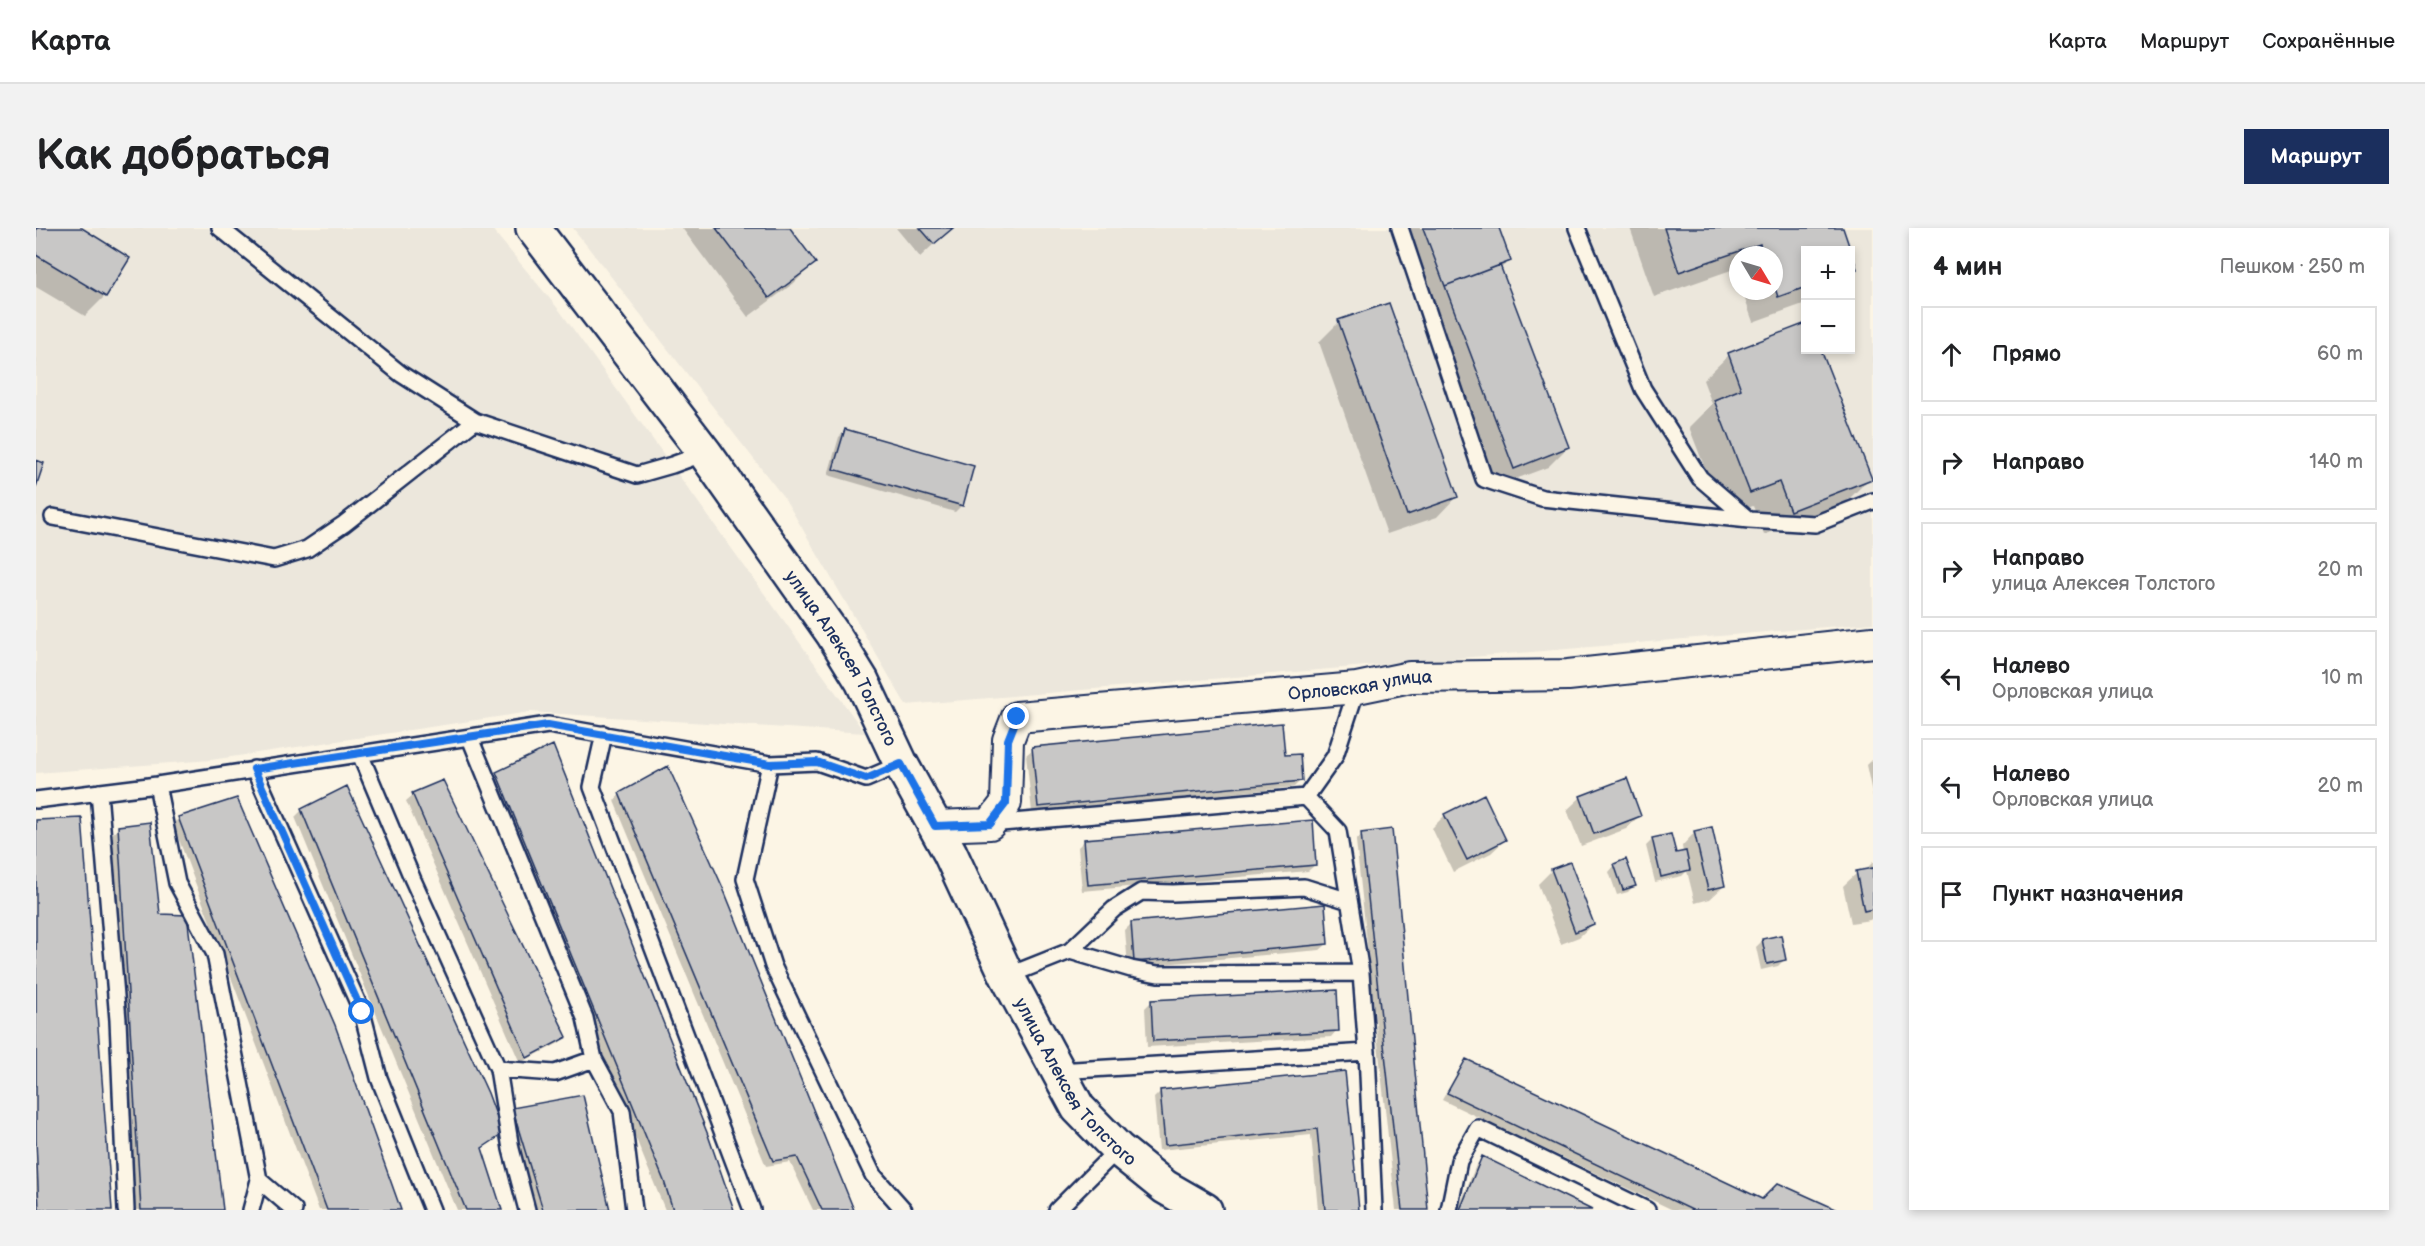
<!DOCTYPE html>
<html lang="ru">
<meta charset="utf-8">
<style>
:root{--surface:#fff;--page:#f2f2f2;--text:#202124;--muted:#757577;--line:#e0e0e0;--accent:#1b2f5e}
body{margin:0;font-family:"Balsamiq Sans",sans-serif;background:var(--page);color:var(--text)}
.controls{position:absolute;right:18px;top:18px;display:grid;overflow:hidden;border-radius:0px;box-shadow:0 3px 9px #0003}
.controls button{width:54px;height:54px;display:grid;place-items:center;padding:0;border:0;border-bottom:2px solid var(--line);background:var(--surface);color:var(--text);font:30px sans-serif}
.compass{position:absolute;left:1693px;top:18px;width:54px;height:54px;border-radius:50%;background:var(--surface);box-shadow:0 3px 9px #0003;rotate:128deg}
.stop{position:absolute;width:18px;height:18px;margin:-14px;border:4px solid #1a73e8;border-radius:50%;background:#fff}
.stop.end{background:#1a73e8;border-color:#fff;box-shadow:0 2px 6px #0008}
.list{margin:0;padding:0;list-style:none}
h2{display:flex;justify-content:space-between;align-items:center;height:78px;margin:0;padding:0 24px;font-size:26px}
h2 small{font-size:20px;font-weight:400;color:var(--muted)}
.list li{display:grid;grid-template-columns:39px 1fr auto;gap:18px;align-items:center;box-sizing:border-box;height:96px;margin:0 12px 12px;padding:0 12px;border:2px solid var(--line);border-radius:0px}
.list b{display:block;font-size:22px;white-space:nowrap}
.list p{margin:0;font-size:20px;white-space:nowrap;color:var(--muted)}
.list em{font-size:20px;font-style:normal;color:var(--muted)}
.icon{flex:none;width:33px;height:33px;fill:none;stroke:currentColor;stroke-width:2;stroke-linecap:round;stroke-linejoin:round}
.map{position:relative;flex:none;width:1837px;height:982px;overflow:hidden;border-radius:0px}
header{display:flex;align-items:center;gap:36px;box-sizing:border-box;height:84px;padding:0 30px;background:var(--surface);border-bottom:2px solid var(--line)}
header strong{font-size:28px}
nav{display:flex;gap:33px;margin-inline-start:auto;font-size:21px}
.intro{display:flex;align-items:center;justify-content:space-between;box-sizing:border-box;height:144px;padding:0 36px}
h1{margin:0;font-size:42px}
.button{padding:15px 27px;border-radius:0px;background:var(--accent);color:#fff;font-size:21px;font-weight:700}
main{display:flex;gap:36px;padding:0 36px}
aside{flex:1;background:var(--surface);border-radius:0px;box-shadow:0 3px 9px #0003}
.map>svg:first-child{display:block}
</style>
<header>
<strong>Карта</strong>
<nav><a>Карта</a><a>Маршрут</a><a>Сохранённые</a></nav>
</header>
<div class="intro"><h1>Как добраться</h1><a class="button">Маршрут</a></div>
<main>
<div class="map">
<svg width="1837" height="982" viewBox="0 0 1837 982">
<rect width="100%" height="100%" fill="#fcf5e5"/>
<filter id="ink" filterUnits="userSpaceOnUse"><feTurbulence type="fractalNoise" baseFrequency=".0167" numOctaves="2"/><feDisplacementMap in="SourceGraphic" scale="12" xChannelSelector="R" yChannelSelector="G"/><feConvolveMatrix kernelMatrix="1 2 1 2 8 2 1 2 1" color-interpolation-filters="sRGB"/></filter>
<g filter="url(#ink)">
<path fill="#ece7dc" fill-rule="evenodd" d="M0,0h455l69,83 305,422 -335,-21 -319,48 -175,13z
M537,0h1300v395l-967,82 -121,-206zM1770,22h44v100h-44zM1702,27h36v36h-36z"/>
<path fill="#0003" d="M0,0h43l49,30 -23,38 -20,20 -49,-29z
M646,0h106l26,35 -20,20 -46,34z
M860,0h55l-31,29z
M1360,0h101l13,32 -10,9 68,178 -20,20 -54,20z
M1594,0h211l8,22h-43v53l-53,19 -11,-31h32v-36h-36v25l-4,-11 -80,28z
M1303,94l117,175 -19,20 -50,17 -68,-192z
M1770,96v26h14l50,128 -26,26 -80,31 -11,-29 -29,11 -35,-90 23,-23 -9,-24 26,-25z
M809,203l117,74 -7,7 -127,-37 11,-38z
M997,521l251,8 17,23 -7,7 -262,25 -6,-57z
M1837,530v39l-7,-32z
M461,545l236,437h-68l-175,-430z
M406,554l123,255 -6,6 -39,20 -114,-262 7,-6z
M584,566l232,416h-39l-23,-48 -24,4 -152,-365z
M1545,569l58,19 -13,13 -45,17 -14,-36z
M266,582l199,324 -20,15 19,61h-43l-162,-393z
M1409,587l60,25 -14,13 -38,19 -21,-44z
M143,590l222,392h-82l-146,-386z
M0,593l75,389h-75z
M83,600l40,88 62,294h-87l-22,-376z
M1659,604l29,54 -14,13 -15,4 -8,-32 -5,5 -27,6 -9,-36 7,-7 21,16 9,-2 -1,-7z
M1326,606l65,376h-31l-40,-369z
M1049,612l230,25 -7,6 -226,20 -4,-44z
M1837,634v55l-3,3 -19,3 -8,-37 14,-13 11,-2v-4z
M1579,637l19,20 -6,7 -11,3 -8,-23z
M1516,642l41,54 -14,13 -18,7 -23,-60z
M1096,695l195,21 -7,6 -192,17 -3,-37z
M1744,708l5,23 -7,7 -17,4 -5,-23 6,-6z
M1116,773l185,29 -6,7 -184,10 -2,-39z
M1431,833l295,140 72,9h-161l-231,-110 18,-32z
M1307,844l14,138h-39l-7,-75 -152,15 -5,-52 7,-7z
M477,882l95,100h-73l-29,-94z
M1447,930l105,52h-130l18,-45z"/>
<path fill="#c8c7c6" stroke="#1b2f5e" stroke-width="1.5" d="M0,0h46l48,30 -24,39 -70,-42z
M680,0h74l26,35 -47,35z
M884,0h33l-19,16z
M1387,0h76l12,33 -66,25z
M1628,0h179l14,41 -7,3v-22h-44v37l-28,10 -4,-12v-30h-11l-3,-11 -81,28z
M1464,37l69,182 -55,22 -69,-183z
M1353,75l69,194 -51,18 -69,-195z
M1770,95v27h15l51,129 -82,32 -11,-29 -29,11 -36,-93 27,-11 -13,-36z
M809,201l129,37 -11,40 -130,-37z
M0,232l8,3 -8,24z
M1246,495l3,32 15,-1 2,27 -264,26 -6,-60z
M517,517l155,390 26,75h-61l-9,-29 -168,-409z
M632,538l55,122 131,322h-32l-25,-53 -24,4 -154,-368z
M1591,550l14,38 -47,18 -14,-38z
M407,552l124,257 -40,21 -115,-265z
M311,558l141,307 15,41 -21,14 20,62h-36l-165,-401z
M1448,566l22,46 -39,20 -23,-46z
M201,570l98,227 66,185h-74l-149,-393z
M46,590l30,392h-73l-3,-70v-320z
M1277,592l3,45 -228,20 -4,-46z
M114,594l10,92 27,1 36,295h-82l-23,-384z
M1676,599l13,59 -17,4 -14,-59z
M1356,601l19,200 17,181h-26l-41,-377z
M1635,606l5,19 10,-2 4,19 -29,7 -9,-39z
M1590,631l10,27 -13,4 -9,-26z
M1534,634l24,62 -19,8 -24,-63z
M1837,640v41l-9,2 -8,-40z
M1289,676l3,40 -194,18 -3,-40z
M1745,707l5,25 -19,4 -5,-25z
M1301,762l2,41 -186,10 -2,-41z
M1430,831l296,140 16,-16 60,27h-146l-245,-117z
M1309,843l14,139h-34l-8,-81 -152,16 -5,-55z
M547,867l27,115h-67l-31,-102z
M1446,928l110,54h-132z"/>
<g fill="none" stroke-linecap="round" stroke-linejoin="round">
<defs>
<path id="lane" d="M184,0l181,146 74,47 162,54 35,-10 33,-12
M1364,0l84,251 58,19 207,22 66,4 58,-23
M1541,0l66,161 57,89 49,42
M17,289l221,42 33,-10 37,-25 131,-103
M568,506l-12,53 160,423
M434,510l115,280 9,41 28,52 12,99
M324,526l53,126 85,189 57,4 39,-14
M734,536l-25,115 28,87 100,209 31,35
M218,541l108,243 17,66 53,132
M121,557l20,98 38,71 44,226 35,30
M63,564l19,228 8,190
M1270,569l32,34 23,142 6,79 7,158
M0,572l121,-15 391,-60 222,39 47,-2 49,17 35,-15
M954,596l316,-27 29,-41 22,-68
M1034,723l44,-42 27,-17 32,1 131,-6 45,14
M971,748l63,-25 61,18 27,5 203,-1
M462,841l13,80 16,61
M1022,843l309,-19
M215,982l8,-30
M1021,982l61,-61
M1413,982l10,-49 19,-33 169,82"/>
<g id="street">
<path id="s1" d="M899,598l55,-2 16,-21 2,-63 9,-23 340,-29 53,-11 158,-2 305,-33"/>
</g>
<g id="secondary">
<path id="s2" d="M497,0l172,225 128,181 29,47 39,83 49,89 57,123 71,132 40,41 47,38 40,23"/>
</g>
</defs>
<use href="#lane" stroke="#1b2f5e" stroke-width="20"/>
<use href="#street" stroke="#1b2f5e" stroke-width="34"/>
<use href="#secondary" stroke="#1b2f5e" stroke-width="38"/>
<use href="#lane" stroke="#fcf5e5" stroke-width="15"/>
<use href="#street" stroke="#fcf5e5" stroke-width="30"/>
<use href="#secondary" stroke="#fcf5e5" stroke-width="33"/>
</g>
</g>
<g fill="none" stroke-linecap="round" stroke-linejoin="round" filter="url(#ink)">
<path stroke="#1a73e8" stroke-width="8" d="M326,784l-108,-243 294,-44 222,39 47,-2 49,17 35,-15 34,62 55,-2 16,-21 2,-63 9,-23"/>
</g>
<g text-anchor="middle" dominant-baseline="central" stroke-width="4.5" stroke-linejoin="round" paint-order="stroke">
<g font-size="18" fill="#1b2f5e" stroke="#fcf5e5">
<text stroke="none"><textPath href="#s2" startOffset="530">улица Алексея Толстого</textPath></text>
<text stroke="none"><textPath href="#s1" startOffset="514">Орловская улица</textPath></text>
<text stroke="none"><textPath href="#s2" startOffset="1016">улица Алексея Толстого</textPath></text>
</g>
</g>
</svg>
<div class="controls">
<button>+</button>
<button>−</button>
</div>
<svg class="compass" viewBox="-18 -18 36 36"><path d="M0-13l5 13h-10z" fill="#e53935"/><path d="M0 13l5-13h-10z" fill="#757577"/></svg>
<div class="stop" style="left:326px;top:784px"></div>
<div class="stop end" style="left:981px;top:489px"></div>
</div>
<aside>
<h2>4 мин<small>Пешком · 250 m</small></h2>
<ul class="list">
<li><svg class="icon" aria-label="ahead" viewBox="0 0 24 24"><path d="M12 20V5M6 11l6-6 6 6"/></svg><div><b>Прямо</b></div><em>60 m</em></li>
<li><svg class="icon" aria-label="right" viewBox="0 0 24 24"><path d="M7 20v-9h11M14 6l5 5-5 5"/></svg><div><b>Направо</b></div><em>140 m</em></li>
<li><svg class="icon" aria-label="right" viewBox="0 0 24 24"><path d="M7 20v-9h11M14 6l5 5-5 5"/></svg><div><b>Направо</b><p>улица Алексея Толстого</p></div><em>20 m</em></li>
<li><svg class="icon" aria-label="left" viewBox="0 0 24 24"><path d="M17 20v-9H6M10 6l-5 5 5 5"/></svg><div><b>Налево</b><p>Орловская улица</p></div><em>10 m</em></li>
<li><svg class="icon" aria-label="left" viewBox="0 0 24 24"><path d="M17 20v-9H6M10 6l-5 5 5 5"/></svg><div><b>Налево</b><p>Орловская улица</p></div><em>20 m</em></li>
<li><svg class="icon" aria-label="arrive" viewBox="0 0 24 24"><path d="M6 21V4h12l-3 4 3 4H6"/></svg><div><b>Пункт назначения</b></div></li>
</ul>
</aside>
</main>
